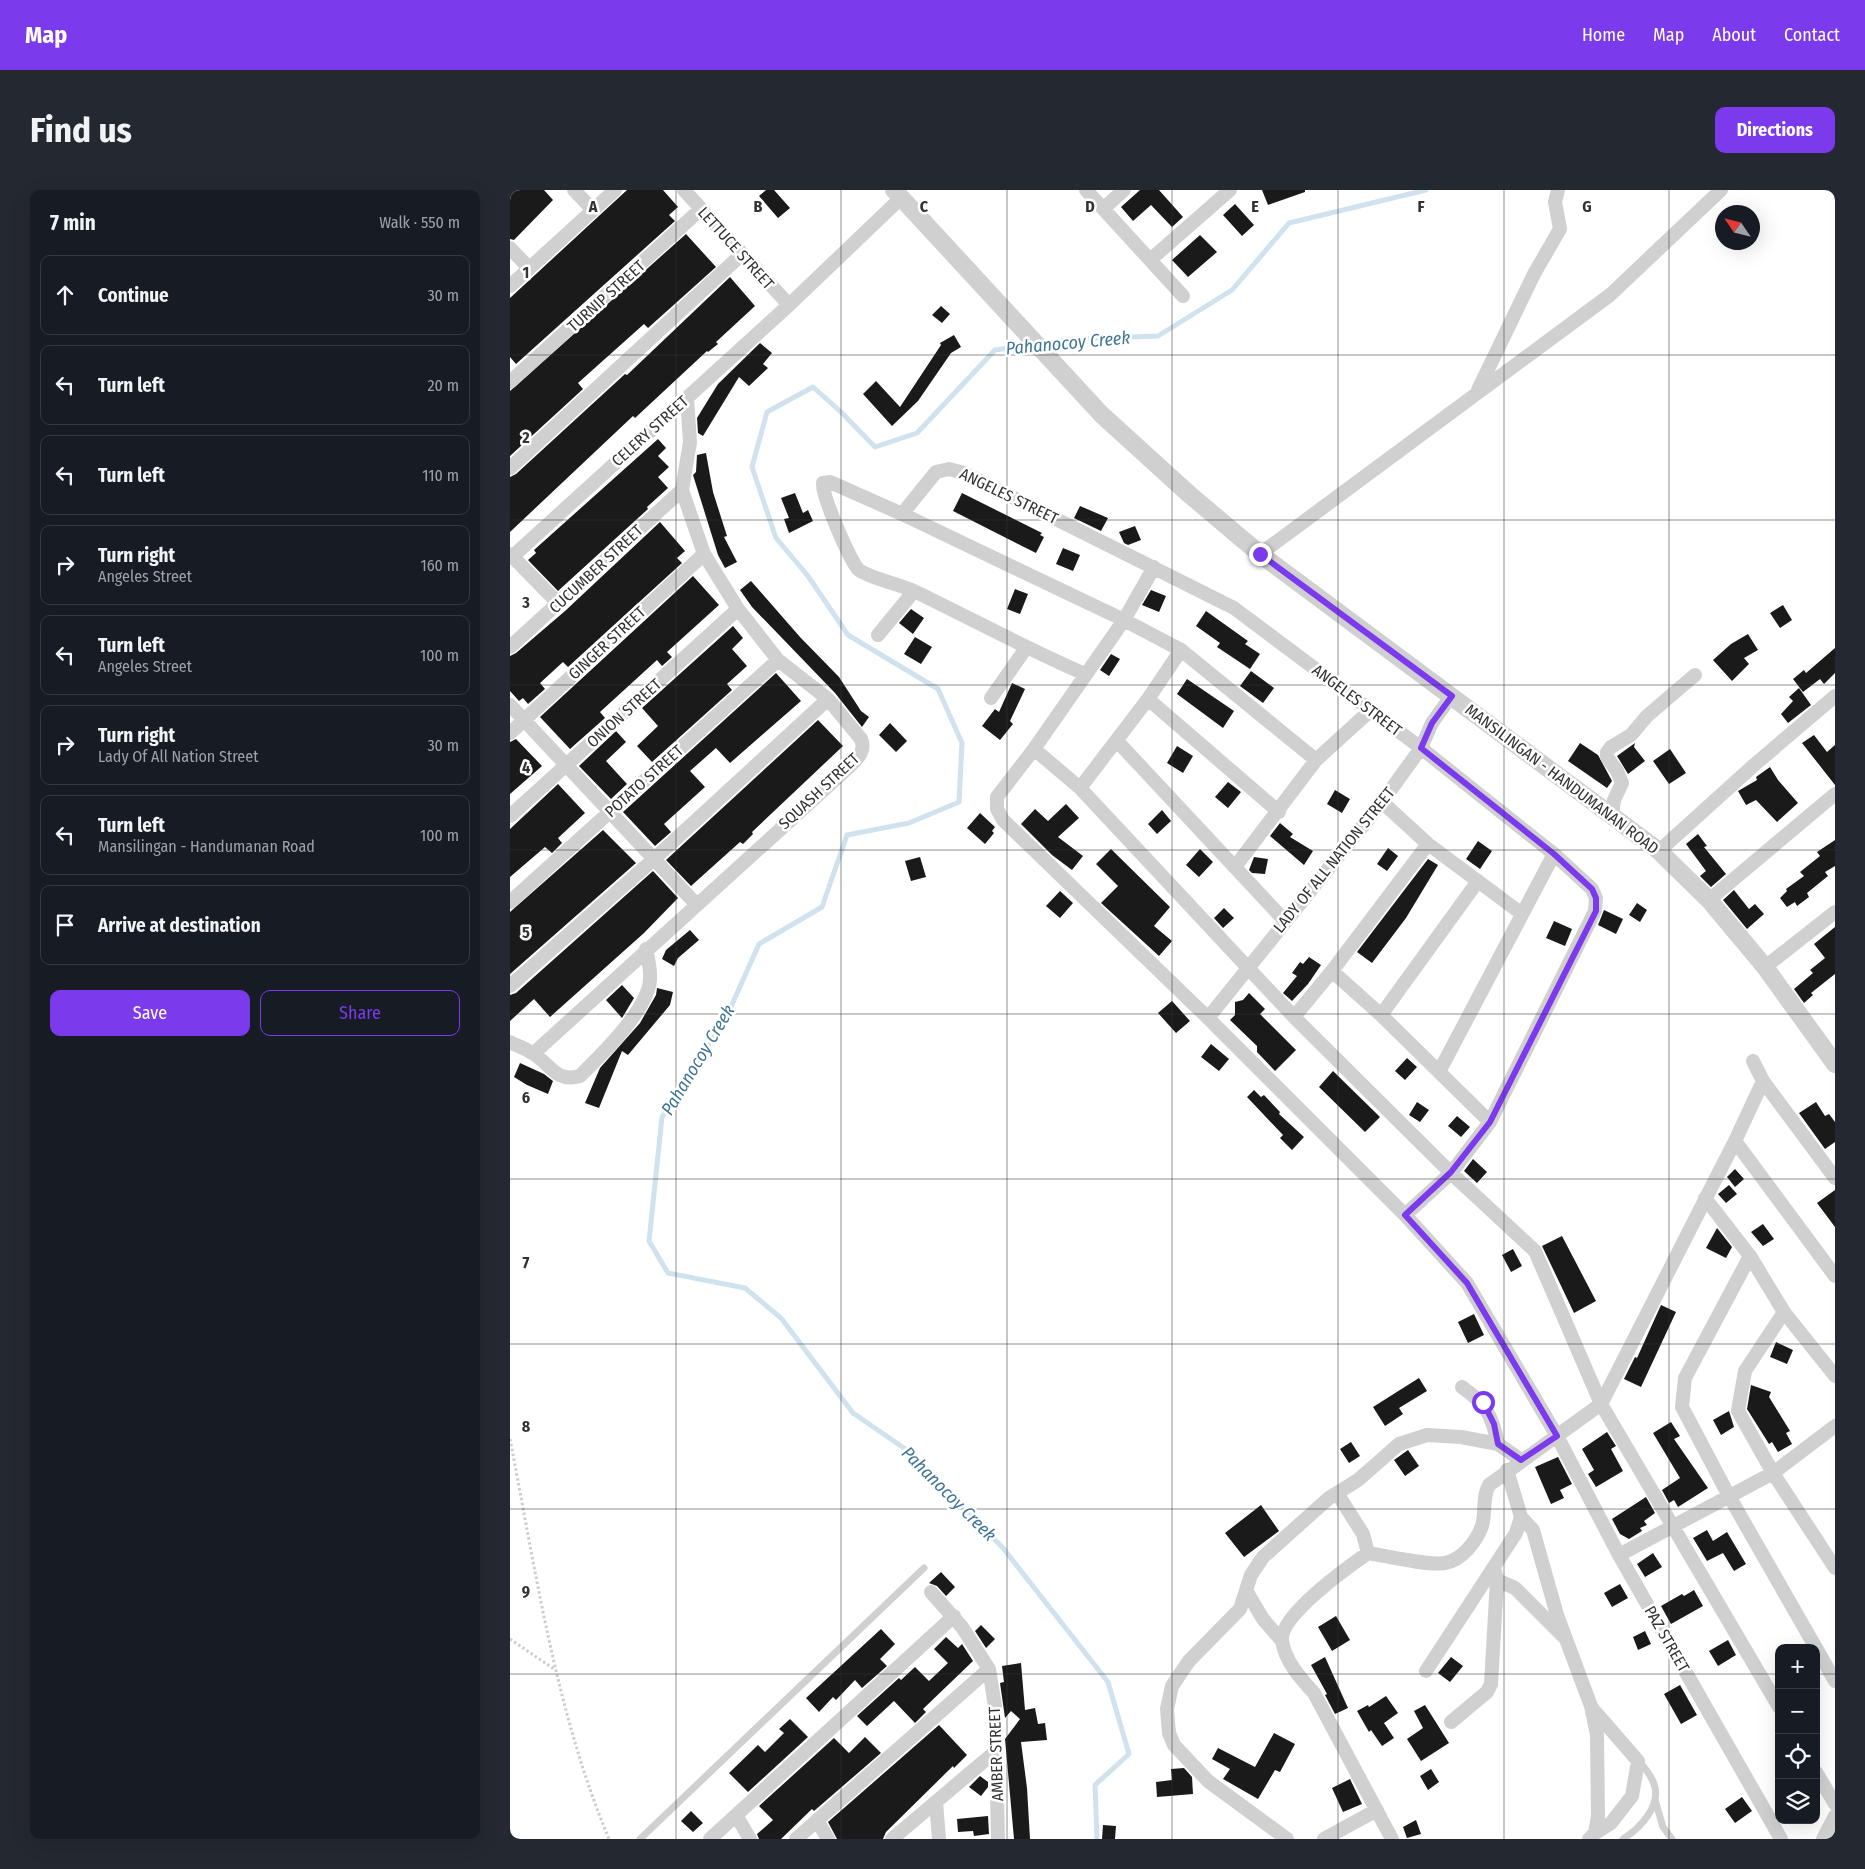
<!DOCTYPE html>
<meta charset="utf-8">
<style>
:root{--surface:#171b24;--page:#242831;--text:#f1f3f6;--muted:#9ea1a6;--line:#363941;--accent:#7c3aed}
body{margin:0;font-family:"Fira Sans Condensed",sans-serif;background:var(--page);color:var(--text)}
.controls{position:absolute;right:15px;bottom:15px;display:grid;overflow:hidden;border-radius:10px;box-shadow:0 5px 20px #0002}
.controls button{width:45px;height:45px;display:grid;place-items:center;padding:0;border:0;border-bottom:1px solid var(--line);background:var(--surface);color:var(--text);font:25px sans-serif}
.compass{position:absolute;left:1205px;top:15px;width:45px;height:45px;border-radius:50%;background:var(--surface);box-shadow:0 5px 20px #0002;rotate:305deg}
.stop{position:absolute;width:15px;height:15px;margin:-11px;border:4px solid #7c3aed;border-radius:50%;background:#fff}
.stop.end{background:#7c3aed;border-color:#fff;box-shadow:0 1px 5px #0008}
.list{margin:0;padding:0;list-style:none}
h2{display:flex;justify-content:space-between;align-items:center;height:65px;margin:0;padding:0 20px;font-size:21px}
h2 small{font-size:16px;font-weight:400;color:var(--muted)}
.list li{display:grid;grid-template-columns:32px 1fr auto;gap:15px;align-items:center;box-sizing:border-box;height:80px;margin:0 10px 10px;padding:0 10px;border:1px solid var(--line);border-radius:10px}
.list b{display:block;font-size:19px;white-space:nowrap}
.list p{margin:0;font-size:16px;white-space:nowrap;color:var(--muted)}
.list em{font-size:16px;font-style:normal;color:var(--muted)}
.actions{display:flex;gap:10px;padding:15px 20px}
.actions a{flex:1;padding:11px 0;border:1px solid var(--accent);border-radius:10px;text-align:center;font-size:18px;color:var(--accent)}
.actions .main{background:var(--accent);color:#fff}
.icon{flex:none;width:28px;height:28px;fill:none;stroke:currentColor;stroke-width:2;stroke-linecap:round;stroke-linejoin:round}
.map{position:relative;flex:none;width:1325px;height:1649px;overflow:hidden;border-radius:10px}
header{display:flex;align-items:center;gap:30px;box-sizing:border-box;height:70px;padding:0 25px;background:var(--accent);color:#fff}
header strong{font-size:24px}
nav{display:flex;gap:28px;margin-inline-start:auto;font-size:18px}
.intro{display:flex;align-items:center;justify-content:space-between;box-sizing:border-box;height:120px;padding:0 30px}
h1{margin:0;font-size:35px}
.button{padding:12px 22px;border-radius:10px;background:var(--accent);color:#fff;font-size:18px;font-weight:700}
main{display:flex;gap:30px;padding:0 30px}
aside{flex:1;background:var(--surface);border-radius:10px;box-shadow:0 5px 20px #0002}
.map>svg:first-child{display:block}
</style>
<header>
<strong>Map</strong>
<nav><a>Home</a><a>Map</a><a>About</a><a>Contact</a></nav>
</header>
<div class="intro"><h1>Find us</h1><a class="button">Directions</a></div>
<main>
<aside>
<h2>7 min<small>Walk · 550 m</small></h2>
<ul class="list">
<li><svg class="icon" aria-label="ahead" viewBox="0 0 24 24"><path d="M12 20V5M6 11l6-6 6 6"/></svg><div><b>Continue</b></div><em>30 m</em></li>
<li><svg class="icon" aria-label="left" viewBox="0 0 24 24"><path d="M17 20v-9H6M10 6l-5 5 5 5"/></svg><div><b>Turn left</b></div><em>20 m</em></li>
<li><svg class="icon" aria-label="left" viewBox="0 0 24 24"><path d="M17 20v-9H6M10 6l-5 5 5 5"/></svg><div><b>Turn left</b></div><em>110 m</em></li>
<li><svg class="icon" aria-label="right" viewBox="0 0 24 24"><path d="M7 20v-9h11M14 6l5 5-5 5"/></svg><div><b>Turn right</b><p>Angeles Street</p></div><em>160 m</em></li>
<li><svg class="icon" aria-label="left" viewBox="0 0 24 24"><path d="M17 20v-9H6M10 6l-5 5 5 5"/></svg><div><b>Turn left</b><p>Angeles Street</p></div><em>100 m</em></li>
<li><svg class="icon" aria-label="right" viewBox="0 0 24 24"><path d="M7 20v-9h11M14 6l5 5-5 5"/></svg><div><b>Turn right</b><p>Lady Of All Nation Street</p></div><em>30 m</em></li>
<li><svg class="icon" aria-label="left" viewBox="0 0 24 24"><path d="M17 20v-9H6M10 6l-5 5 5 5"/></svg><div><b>Turn left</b><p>Mansilingan - Handumanan Road</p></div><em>100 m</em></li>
<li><svg class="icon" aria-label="arrive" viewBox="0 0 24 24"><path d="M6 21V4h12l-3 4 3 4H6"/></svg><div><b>Arrive at destination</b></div></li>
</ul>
<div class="actions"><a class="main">Save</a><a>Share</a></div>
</aside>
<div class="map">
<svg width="1325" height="1649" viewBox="0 0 1325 1649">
<rect width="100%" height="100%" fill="#fff"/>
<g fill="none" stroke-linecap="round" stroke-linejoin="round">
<path stroke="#cfe2ee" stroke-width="5" d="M532,154l32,-5 84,-3 74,-46 57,-67 137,-33
M521,155l-36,5 -78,83 -42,14 -34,-35 -28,-25 -46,25 -15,55 24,71 32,38 40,59 90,54 24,54 -3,59 -50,21 -62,12 -25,72 -63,37 -33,74 -64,99 -13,124 19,32 77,15 36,30 72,95 61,42 89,93 105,134 21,72 -34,31 2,54"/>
</g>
<path fill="#1a1a1a" d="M0,0h34l9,10 -39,40 -4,-1z
M117,0h36l15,17 -9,8 6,6 -159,143 -6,-7v-59z
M256,0h8l16,18 -12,10 -19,-22z
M630,0h19l24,27 -11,10 -21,-22 -18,16 -12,-14z
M752,0h43v2l-37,13z
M725,14l19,21 -12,11 -19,-21z
M176,44l30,33 -68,61 -4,-4 -66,59 5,6 -73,67v-65z
M690,45l17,17 -29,25 -16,-17z
M220,87l25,29 -39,36 2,2 -10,8 -1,-1 -72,67 -2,-2 -123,116v-55l6,-3 109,-100 2,1z
M431,116l9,8 -8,9 -10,-8z
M444,145l7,12 -10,6 -33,48 -26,25 -29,-32 13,-13 24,26 41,-62 -1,-2z
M250,153l12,10 -9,11 5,4 -19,18 -10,-9 -36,59 -5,-3 -1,-15 21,-34z
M148,249l8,9 -8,8 11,11 -11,10 10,11 -21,19 1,2 -90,82 -30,-31 8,-7 -2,-3z
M196,263l7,39 14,44 -3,1 13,25 -12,6 -7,-13 -25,-80 3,-3 1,-17z
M285,303l8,20 5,-3 5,11 -24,12 -5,-14 5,-1 -8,-20z
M452,303l80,40 -2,2 4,2 -8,16 -83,-42z
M570,316l28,12 -7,13 -27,-13z
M150,332l25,29 -8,7 5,5 -114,104 -5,-5 -23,21 5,6 -17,15 -5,-6 -4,3 -9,-10v-35l6,-3 49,-42z
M625,336l6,14 -13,5 -4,-2 -5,-11z
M553,358l17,7 -7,16 -17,-7z
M183,386l26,29 -52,47 5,5 -10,9 -5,-6 -57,52 5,6 -35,31 -30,-32z
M241,391l49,56 39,40 22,34 8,6 -7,10 -27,-34 -83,-86 -12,-17z
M505,399l13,5 -8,20 -13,-5z
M641,400l15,6 -7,16 -17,-7z
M1273,415l9,15 -12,8 -10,-15z
M401,419l13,9 -11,16 -14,-11z
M696,421l42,30 -3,3 15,10 -10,15 -33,-22 3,-4 -24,-17z
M223,436l10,12 -11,11 15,17 -20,18 5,6 -80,72 -15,-16 21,-20 -16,-18z
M1238,444l10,16 -14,8 5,6 -17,17 -19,-21 18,-16z
M405,447l17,10 -11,17 -17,-10z
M1325,458v25l-11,11 -4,-5 -17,13 -10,-13 11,-9 2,3z
M601,464l9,5 -11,17 -9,-6z
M741,481l23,17 -11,15 -23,-17z
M266,483l25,28 -71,62 -14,-15 -26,23 15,16 -41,37 7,8 -16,14 -32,-34z
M677,489l47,32 -11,17 -46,-34z
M502,493l13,6 -15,32 3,3 -13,16 -18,-14 13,-17 4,3z
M1289,498l12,17 -23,18 -7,-9 12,-13 -4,-4z
M308,530l25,26 -91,86 1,2 -10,10 -3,-2 -49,44 -25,-26z
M380,533l17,18 -11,11 -17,-17z
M106,541l10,11 -20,19 21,23 -16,15 -32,-33z
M1304,545l13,17 8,-7v40l-33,-42z
M6,549l26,27 -32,28v-52z
M1070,553l18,12 14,26 -5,7 -39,-27z
M1125,553l-1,4 11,14 -17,13 -11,-18z
M667,556l16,10 -10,17 -16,-10z
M1160,559l16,24 -17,11 -16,-23z
M1260,577l8,13 20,23 -21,19 -21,-22 -10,5 -8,-14 19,-11 -1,-3z
M718,592l13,10 -13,16 -13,-11z
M48,594l27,29 -27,25 4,5 -10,10 -7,-6 -35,30v-48z
M825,600l15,9 -8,14 -15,-9z
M556,614l13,14 -21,19 25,19 -11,14 -20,-15 -31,-31 14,-15 13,12z
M652,620l9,11 -14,13 -9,-10z
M470,623l15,14 -3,4 2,2 -9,11 -18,-16z
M770,633l13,11 -3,3 23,14 -9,14 -34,-29z
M93,640l33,33 -126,111v-62z
M1188,644l9,12 -3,1 22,27 -15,13 -11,-11 6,-5 -20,-27z
M1325,650v26l-10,6 3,4 -21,17 2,4 -12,9 -2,-4 -8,5 -7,-9 7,-7 -1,-2 18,-13 -4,-4 20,-16 -3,-4z
M968,651l14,10 -12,18 -14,-10z
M878,658l10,8 -11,15 -10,-7z
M601,659l59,58 -16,19 18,15 -13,15 -58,-53 17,-17 -22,-22z
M690,659l13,13 -14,15 -13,-12z
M410,667l6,20 -15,4 -6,-20z
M744,667l14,2 -3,15 -13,-1 -3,-3z
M918,669l10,6 -32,53 -34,45 -15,-11z
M143,681l25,27 -34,35 -94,84 -16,-18 -24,22v-26l6,-2z
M1224,700l15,19 6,-5 9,10 -17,15 -24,-29z
M550,701l13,12 -13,15 -14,-12z
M1127,713l10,7 -7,12 -11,-7z
M714,718l10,10 -11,10 -9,-10z
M1094,720l19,9 -7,15 -18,-9z
M1044,731l18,8 -7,17 -19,-8z
M1325,737v47l-24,19 2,2 -9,8 -10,-14 19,-16 -3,-3 15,-12 -11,-14z
M180,740l9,10 -21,18 -4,8 -12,-7 4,-9z
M799,767l12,8 -13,19 -16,17 -9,-8 14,-17 -5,-3 8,-11 3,2z
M112,795l12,13 -12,20 -16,-18z
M147,798l16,4 -3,13 -42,50 -6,-4 -23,57 -14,-5 15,-35 40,-45 16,-28z
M739,803l16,16 -5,5 36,36 -21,21 -18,-19v-6l-27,-26 5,-5v-13l8,-2z
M662,811l18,20 -14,12 -18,-20z
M701,854l18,15 -10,12 -18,-14z
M897,868l10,9 -12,13 -10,-9z
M10,873l24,11 9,7 -5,13 -21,-9 -13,-8z
M823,881l47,46 -15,15 -46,-45z
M744,900l7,7 3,-2 16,17 -1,2 25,23 -12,13 -12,-12 3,-3 -36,-38z
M907,912l12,8 -9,12 -11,-7z
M1306,912l9,14 4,-2 6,8v20l-10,7 -26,-36z
M947,926l13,11 -9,10 -13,-11z
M963,969l14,13 -10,11 -13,-12z
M1225,979l9,10 -9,8 -8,-10z
M1219,995l8,9 -11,9 -8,-9z
M1325,1000v37l-18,-24z
M1253,1034l11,15 -11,7 -12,-14z
M1207,1038l15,19 -6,11 -20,-10z
M1052,1046l34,65 -22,12 -32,-67z
M1003,1059l9,17 -11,6 -9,-17z
M1151,1115l15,7 -35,75 -17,-8 11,-22 2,1z
M964,1124l10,21 -16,8 -10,-21z
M1266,1152l17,8 -6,14 -17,-7z
M909,1188l8,13 -28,17 4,6 -18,12 -12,-19z
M1241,1195l20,7 -2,5 21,34 -4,2 6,11 -14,8 -6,-10 -3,2 -22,-35z
M1219,1221l5,16 -13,8 -8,-15z
M1161,1232l9,14 -6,3 34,49 -30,19 -4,-7 -5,3 -7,-13 18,-12 -27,-45z
M1097,1242l9,14 -5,3 12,22 -27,16 -8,-13 6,-4 -12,-21z
M841,1252l9,14 -11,7 -9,-14z
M898,1260l11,16 -14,10 -11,-16z
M1048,1267l14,27 -12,6 4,8 -13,6 -16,-37z
M1136,1307l9,16 -11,8 3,4 -7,3 2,3 -13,8 -9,-5 -8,-15z
M751,1315l18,26 -35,26 -19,-24z
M1197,1340l6,11 14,-9 19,32 -12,7 -11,-18 -16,8 -14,-23z
M1143,1363l9,14 -17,10 -8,-13z
M431,1382l14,15 -9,9 -9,-10 -8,-3z
M1110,1394l8,14 -16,9 -8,-14z
M1184,1400l9,16 -32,18 -10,-18 21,-12 2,2z
M826,1426l14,24 -18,11 -14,-24z
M471,1435l14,14 -9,9 -11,-17z
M371,1439l14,15 -15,15 7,7 -25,22 -7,-8 -19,20 -3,-3 -14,15 -13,-14z
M1135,1441l6,13 -13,6 -5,-13z
M436,1447l12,11 4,-4 11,17 -50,48 3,3 -11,11 -21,-22 -27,25 -10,-10 42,-38 2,2 14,-13 14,14 19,-18 -14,-14z
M1218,1450l8,15 -18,11 -9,-15z
M815,1467l23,51 -13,6 -10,-19 2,-1 -16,-29z
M941,1467l12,9 -13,16 -12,-9z
M511,1473l4,47 10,-2 3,16 7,-1 2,17 -26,2 6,46 3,51h-16l-9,-100 15,-20 -9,-8 -6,7 -5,-35 4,-1 -2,-16z
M1170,1495l17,30 -16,9 -17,-30z
M876,1506l12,17 -14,10 10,15 -12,8 -11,-16 -2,2 -12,-21 11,-6 1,2z
M915,1515l24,38 -28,18 -14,-22 16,-11 -9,-17z
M280,1529l18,18 -60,55 -19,-19 29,-28 7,7 19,-19 -5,-4z
M429,1535l28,30 -13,13 -1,-2 -67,66 -3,7h-46l-9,-17z
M764,1543l21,11 -15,28 -5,-2 -17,29 -35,-20 7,-10 -18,-10 6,-11 37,19z
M355,1547l16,16 -67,58 -2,-2 -31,30h-22l-2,-5 16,-14 -14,-14 75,-68 15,15z
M674,1578l8,9 1,17 -36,3 -1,-15 16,-2 -1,-11z
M921,1579l8,13 -11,8 -8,-14z
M470,1586l8,6v5l-7,9 -12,-9z
M840,1589l12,25 -19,8 -11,-24z
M1232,1607l10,14 -17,12 -10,-14z
M181,1621l12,12 -10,9 -12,-11z
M478,1626l1,18 -15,2 -1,-5 -15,1 -1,-13z
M906,1630l5,14 -14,4 -4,-11z
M593,1635l13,1 -1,13h-13z"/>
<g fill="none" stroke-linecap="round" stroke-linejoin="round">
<path stroke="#cdcdcd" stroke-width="3" stroke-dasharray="2.5 2.5" stroke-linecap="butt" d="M0,1249c26,134 46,273 99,400
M0,1449l44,30"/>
<path stroke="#d0d0d0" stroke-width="7" d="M1145,1610l8,27 9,12
M130,1649l284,-271
M1113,1649c16,-10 39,-33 31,-55 -3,-9 -9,-16 -15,-23"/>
<path stroke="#d0d0d0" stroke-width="14" d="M64,0l19,20
M174,0l105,115
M576,0l97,106
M594,18l20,-18
M0,58l19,20
M640,70l80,-70
M0,96l105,-96
M0,192l191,-173
M968,200l56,-116 26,-45 -5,-27 3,-12
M0,278l231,-213
M392,324l34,-42 13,-3 15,4 270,135 187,140 133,106 38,35 4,9 -1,13 -105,211 -39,51 -46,42
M0,364l49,50
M750,364l350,-259 111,-105
M2,367l277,-252 112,-107
M644,377l-30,53 -90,129 -37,48v12l6,11 205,198 197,197 62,68 90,153 62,119 162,284
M368,445l36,-44
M0,457l172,-157
M575,484c-58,-25 -113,-55 -169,-82 -16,-8 -44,-13 -57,-22 -8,-6 -39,-79 -36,-87l7,-1 72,32 222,106 57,30 135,110
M481,508l35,-50
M638,509l131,113
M0,515l186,199
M0,543l194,-179
M607,551l168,180
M524,559l46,39 214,229 157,156 84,78 66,153 178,303
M570,598l68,-89 33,-49
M872,612l46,42 94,70
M1102,625l2,-15 8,-17 -5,-12 -10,-14v-5l4,-5 20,-12 16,-19 48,-41
M0,626l228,-207
M1149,661l94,-85 82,-70
M725,677l81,-107 55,-50
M1199,710l126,-106
M0,712l268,-242
M1255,777l70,-55
M822,781l49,44 109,107
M0,796l144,-127 174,-160
M871,825l97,-134
M784,827l38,-46 96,-127
M698,828l174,-216 39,-54 11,-25 20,-28
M0,852c7,4 15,6 22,11 18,10 23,30 48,23 21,-21 68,-66 70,-96 1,-10 -2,-22 -4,-31
M24,863l316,-287c8,-8 16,-15 11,-27l-33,-40 -50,-39 -40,-51 -34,-55 -22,-64 8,-48 -3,-44
M1243,871l10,20 72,97
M929,882l115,-218
M1225,951l100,135
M1195,1008l45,58 34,56 51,64
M1240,1066l-65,122 -3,29 47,89 87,152
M1274,1122l-39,59 -7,40 35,62 62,95
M952,1197c24,17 30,28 36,57
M827,1303l26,41 5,19
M1011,1327l12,13 24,85 34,91 6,29 1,81 -3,17 -6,6
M1109,1365l154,-82 62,-47
M987,1390l18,8 49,49
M421,1402l31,35 27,42 6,37 3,133
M737,1402l16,27 19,22
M1306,1458l19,33
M916,1481l90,-138 5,-16 -14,-47
M1082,1518l46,53 -6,35 -21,27 -16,10
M941,1532l36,-30 4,-8 6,-104 -3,-13
M1306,1582l19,32
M426,1612l3,37
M226,1625l14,24
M307,1630l11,19
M200,1649l244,-223
M286,1649l193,-170
M382,1649l104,-88
M777,1649l-79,-58 -34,-36 -5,-12 -2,-24 5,-23 17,-25 51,-52 11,-34 12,-18 66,-59 29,-18 41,-36 28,-9 34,2 37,7 23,16
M814,1649l53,-29
M882,1649l-78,-146c-13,-14 -30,-33 -32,-53 -2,-25 66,-73 86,-87 19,3 59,13 77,10 17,-3 31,-21 37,-37 4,-13 0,-29 7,-41l112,-81 134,-263 28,-60
M1313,1649l12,-23"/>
<path stroke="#d0d0d0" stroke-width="18" d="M384,0l208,225 88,80 70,59 399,297 50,49 56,67 70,97"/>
</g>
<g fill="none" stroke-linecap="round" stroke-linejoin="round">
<path stroke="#7c3aed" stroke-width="6" d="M750,364l192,142 -20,27 -11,25 133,106 38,35 4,9v13l-106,211 -39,50 -46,43 62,68 90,153 -36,24 -23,-16 -4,-20 -11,-22"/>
</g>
<path fill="none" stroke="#333" stroke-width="1" stroke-opacity="0.55" d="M166,0v1649M331,0v1649M497,0v1649M662,0v1649M828,0v1649M994,0v1649M1159,0v1649M0,165h1325M0,330h1325M0,495h1325M0,660h1325M0,824h1325M0,989h1325M0,1154h1325M0,1319h1325M0,1484h1269M1306,1484h19"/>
<g text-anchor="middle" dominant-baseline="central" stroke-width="5" stroke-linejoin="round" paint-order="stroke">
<g font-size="16" fill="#333" stroke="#fff">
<text transform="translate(226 58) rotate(48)">LETTUCE STREET</text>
<text transform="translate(96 106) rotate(-42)">TURNIP STREET</text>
<text transform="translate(140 241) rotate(-42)">CELERY STREET</text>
<text transform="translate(499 306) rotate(26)">ANGELES STREET</text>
<text transform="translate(86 379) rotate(-43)">CUCUMBER STREET</text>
<text transform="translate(97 453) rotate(-43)">GINGER STREET</text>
<text transform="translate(847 510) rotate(37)">ANGELES STREET</text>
<text transform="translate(114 523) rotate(-42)">ONION STREET</text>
<text transform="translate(1052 589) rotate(37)">MANSILINGAN - HANDUMANAN ROAD</text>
<text transform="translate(134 591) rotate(-42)">POTATO STREET</text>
<text transform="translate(309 601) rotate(-43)">SQUASH STREET</text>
<text transform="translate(824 670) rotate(-51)">LADY OF ALL NATION STREET</text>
<text transform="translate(1157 1449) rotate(60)">PAZ STREET</text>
<text transform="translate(486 1564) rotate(-92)">AMBER STREET</text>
</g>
<g font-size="18" font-style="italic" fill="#3f7597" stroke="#fff">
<text transform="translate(558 153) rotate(-5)">Pahanocoy Creek</text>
<text transform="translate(188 870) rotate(-59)">Pahanocoy Creek</text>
<text transform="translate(439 1304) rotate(45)">Pahanocoy Creek</text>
</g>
</g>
<g font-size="16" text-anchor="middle" font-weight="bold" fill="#333" stroke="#fff" stroke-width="5" stroke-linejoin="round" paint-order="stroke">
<text x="83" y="22">A</text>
<text x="248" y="22">B</text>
<text x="414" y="22">C</text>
<text x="580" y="22">D</text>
<text x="745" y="22">E</text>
<text x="911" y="22">F</text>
<text x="1077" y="22">G</text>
<text x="16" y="88">1</text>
<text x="16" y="253">2</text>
<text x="16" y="418">3</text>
<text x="16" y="583">4</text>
<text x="16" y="748">5</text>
<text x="16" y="913">6</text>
<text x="16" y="1078">7</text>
<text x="16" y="1242">8</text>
<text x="16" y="1407">9</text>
</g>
</svg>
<div class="controls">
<button>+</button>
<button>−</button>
<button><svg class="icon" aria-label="locate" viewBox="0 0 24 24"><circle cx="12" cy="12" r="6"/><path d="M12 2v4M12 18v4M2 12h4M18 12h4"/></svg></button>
<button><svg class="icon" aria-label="layers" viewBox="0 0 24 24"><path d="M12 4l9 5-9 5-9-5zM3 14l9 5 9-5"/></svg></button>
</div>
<svg class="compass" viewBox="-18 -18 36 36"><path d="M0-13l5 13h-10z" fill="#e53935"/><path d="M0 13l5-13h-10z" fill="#9ea1a6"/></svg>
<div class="stop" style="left:973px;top:1212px"></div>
<div class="stop end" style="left:750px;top:364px"></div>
</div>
</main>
